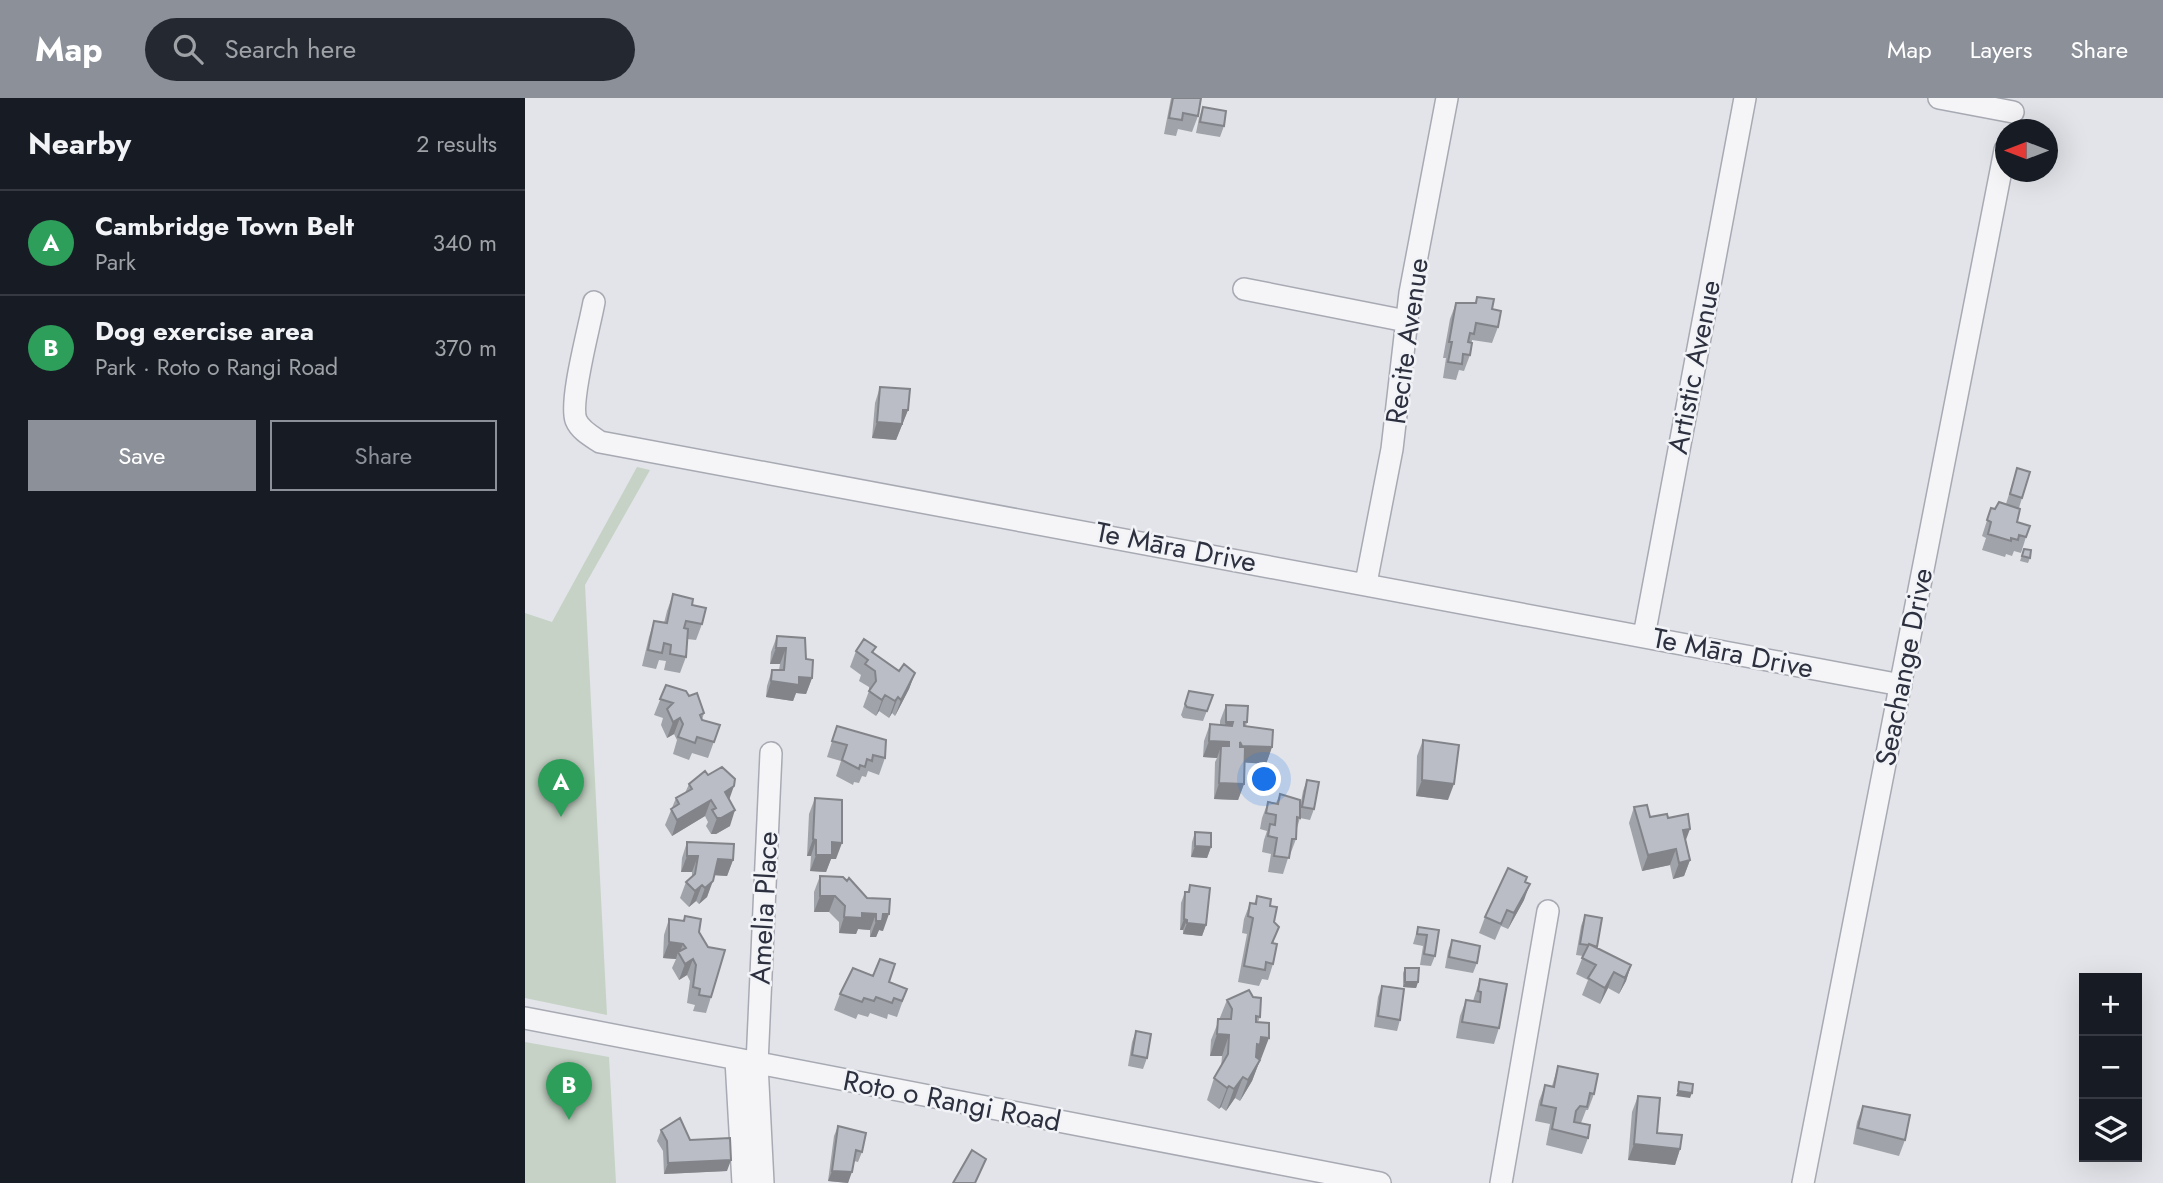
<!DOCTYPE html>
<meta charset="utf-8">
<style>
:root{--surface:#171b24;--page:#242831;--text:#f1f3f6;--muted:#9ea1a6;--line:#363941;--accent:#8c9099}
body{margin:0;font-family:Jost,sans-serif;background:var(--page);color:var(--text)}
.controls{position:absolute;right:21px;bottom:21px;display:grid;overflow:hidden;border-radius:0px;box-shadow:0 7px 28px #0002}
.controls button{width:63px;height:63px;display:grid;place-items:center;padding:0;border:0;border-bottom:2px solid var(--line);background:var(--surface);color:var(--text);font:35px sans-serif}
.compass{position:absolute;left:1470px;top:21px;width:63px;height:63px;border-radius:50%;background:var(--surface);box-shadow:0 7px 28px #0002;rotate:270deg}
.you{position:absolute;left:740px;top:682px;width:24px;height:24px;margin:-18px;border:5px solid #fff;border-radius:50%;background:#1a73e8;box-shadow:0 0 0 10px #1a73e833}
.badge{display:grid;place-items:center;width:46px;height:46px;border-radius:50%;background:var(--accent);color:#fff;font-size:23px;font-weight:700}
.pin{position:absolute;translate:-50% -58px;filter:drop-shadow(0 2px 4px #0008)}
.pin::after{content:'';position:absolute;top:37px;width:24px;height:21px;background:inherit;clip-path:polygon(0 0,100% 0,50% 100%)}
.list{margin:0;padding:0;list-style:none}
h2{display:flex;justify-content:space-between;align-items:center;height:91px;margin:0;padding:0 28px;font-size:30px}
h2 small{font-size:23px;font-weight:400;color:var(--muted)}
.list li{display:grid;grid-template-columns:46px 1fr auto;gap:21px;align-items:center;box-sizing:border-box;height:105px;padding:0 28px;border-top:2px solid var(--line)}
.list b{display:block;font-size:26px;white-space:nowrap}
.list p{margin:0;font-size:23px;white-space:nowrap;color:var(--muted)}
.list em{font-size:23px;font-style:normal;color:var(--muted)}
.actions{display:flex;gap:14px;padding:21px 28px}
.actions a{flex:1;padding:16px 0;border:2px solid var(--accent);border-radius:0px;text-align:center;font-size:24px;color:var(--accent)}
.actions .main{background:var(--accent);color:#fff}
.icon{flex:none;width:38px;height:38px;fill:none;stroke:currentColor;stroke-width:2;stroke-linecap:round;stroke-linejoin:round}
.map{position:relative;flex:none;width:1638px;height:1085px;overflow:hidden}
header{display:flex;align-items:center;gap:42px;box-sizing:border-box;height:98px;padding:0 35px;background:var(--accent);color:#fff}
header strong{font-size:33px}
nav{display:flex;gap:38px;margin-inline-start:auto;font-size:24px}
.search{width:490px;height:63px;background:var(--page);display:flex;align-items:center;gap:18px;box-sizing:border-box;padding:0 24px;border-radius:38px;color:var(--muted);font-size:26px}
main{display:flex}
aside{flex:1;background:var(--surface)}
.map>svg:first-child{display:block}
</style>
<header>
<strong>Map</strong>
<div class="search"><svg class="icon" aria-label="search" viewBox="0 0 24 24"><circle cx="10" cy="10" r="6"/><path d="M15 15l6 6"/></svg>Search here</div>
<nav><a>Map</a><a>Layers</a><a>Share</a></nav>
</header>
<main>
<aside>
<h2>Nearby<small>2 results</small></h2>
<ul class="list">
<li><span class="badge" style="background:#2e9e5b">A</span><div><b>Cambridge Town Belt</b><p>Park</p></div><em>340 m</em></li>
<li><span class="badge" style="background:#2e9e5b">B</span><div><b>Dog exercise area</b><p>Park · Roto o Rangi Road</p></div><em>370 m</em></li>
</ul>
<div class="actions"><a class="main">Save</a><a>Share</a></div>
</aside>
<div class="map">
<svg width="1638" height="1085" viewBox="0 0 1638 1085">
<rect width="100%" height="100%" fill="#e2e4e9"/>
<path fill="#c6d2c5" d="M112,369l13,3 -65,115 22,430 -82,-17v-385l27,9z
M0,944l84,15 7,126h-91z"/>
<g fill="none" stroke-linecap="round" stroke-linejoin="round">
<defs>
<path id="minor" d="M1414,0l74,14
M719,191l162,32
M69,204c-4,23 -25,99 -18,118 4,10 15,16 24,22l1301,243
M841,485l26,-134 18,-156 37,-195
M1119,538l101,-538
M0,920l855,165
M211,962l7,123
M238,1085l-6,-119 14,-311
M976,1085l47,-272
M1278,1085l202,-1033"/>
</defs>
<use href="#minor" stroke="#a8aab3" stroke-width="24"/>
<use href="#minor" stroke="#f5f5f8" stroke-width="21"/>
</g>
<path fill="#a0a3a9" d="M646,0h30l-3,18 -6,16 -14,-3 -2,7 -12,-2z
M678,9l21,19 -4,11 -24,-4 3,-15z
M952,199l15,12 6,18 -6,16 -20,-3 -2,15 -6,16 -5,-1 -3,10 -13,-2 3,-20h-3l7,-39 6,-16h19z
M355,289l28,23 -12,30 -24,-2 3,-35z
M1492,370l5,30 -3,10 -2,14 9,15 -5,16 -7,-2 -2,5 -6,-2 -1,3 -23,-7 4,-12 -4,-2 9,-28 4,1 11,-5z
M1499,451l6,9 -2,5 -8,-2z
M148,496l19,11 10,19 -6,16 -9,-1 -1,18 -6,16 -16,-3 2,-9 -7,-1 -3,9 -14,-3 7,-29 5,-16 10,2 3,-12z
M252,538l29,23 6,19 -6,16 -10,-1 -3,8 -27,-4 1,-11 5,-16h7l1,-6h-10l1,-12z
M351,549l-3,6 26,18 16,2 -6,16 -14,27 -3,-3 -3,5 -10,-7 -3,5 -13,-9 6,-16v-4l-10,-6 2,-6 -11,-8 6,-16z
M141,587l23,11 15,17 -2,7 18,5 -12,33 -16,-5 -3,7 -16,-6 4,-14 -3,-6 -7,4 -6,-13 2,-7 -9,-3z
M664,593l24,4 -10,26 -20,-3 -2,-3z
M701,607l21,17 -1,4 26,21 -6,17 -21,-2 -1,22 -6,16 -24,-1 1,-37 2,-4 -14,-1 1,-16 6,-17 10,1v-4z
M312,628l48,32 -6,17 -11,-4 -2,6 -4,-1 -3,7 -5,-1 -1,3 -17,-9 5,-15 -14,-4z
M898,642l25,60 -32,-4 1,-40z
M183,677l21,24 1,27 -14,8h-5l-5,-8 2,-4 -3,-6 -33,20 -7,-11 11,-27 9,-5 4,-9z
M782,682l7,29 -4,11 -10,-2 -3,10 -1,11 -6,16h-1l-6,19 -15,-2 3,-18 -9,-2 2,-12 3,-9 -7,-2 2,-11 6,-16 8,1 4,-9 20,13 3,-16z
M290,700l21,61h-5l-5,13 -16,-1 1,-15h-4l2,-42z
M1109,709l16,10 18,1 18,23 4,19 -6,16 -11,3 -3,-14 -28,6 -13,-48z
M670,734l16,15 -4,11 -16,-1 1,-15z
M162,744l46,18 -6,16 -13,-1 -7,22 -8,7 -3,-3 -7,6 -9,-9 6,-16 6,-6v-4h-11l1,-14z
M295,778l47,22 16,33 -4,-1 -3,7h-6v-7l-12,-1 -2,5 -17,-1v-11l-10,-10h-15v-20z
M1001,784l-2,18 -16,29 -7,-3 -6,14 -16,-7 6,-16z
M665,787l16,40 -4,11 -19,-2v-4h-3l1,-27 4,-11h3z
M732,798l13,10 4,16 -1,42 -5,16 -6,-1 -3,7 -21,-4 9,-48 -5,-1 2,-14 6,-16 4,1z
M1060,817l17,3 -6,30 35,17 -5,16 -7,13 -11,-6 -8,16 -18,-9 6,-15 -12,-6 7,-18 -7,-1 5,-29z
M160,818l14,16 12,65 -5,16 -13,-2 2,-6 -8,-2 3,-22 -3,-6 -8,5 -7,-12 4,-9 -13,-1 1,-23 5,-16 14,2z
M893,829l21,3 -4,26 -4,10 -11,-1 3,-19 -10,-2z
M927,842l25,23 -4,10 -28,-5 3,-17z
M880,870l13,14 -2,6 -13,-1v-14z
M955,881l19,49 -5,16 -38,-6 4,-22 6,-16 7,1z
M364,884l18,7 -10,28 -9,-3 -1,5 -17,-6 -2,4 -10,-3 -2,5 -22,-9 6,-16z
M857,888l18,34 -3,11 -23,-4 4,-30z
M702,902l33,17 -2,5 3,37h-3l2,1 -8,21 -12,20 -5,-3 -9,13 -5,-4 -2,2 -12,-9 7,-22 7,-11 1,-11h-12l1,-16z
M611,933l11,27 -4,11 -15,-3 4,-24z
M1033,968l36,28 -6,16h-2l-5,13 7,15 -6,16 -36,-9 4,-21 -15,-3 4,-20 6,-16 7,1z
M1113,998l19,37 23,16 -5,16 -47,-5 4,-48z
M1338,1008l42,34 -6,16 -46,-12 4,-22z
M313,1028l24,26 -4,10 -4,-1 -6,22 -20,-2 6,-45z
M136,1032l29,10 37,31 -63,3 -1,-23 -6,-10z"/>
<path fill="#82848a" d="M378,312h5l-12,30 -24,-2 5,-16z
M251,550h10l-6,16h-10z
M390,575l-6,16 -14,27 6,-16z
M274,579l13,1 -6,16 -10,-1 -3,8 -27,-4 5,-16z
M360,597l-6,16 -3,5 6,-16z
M373,599l-6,16 -3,5 6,-17z
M155,620l-6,16 -7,4 6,-16z
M701,624h7l-6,16h-7z
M684,643l20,1 -5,16 -3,-12 -4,12 -14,-1z
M717,648l30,1 -6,17 -29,-2z
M897,682l32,4 -6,16 -32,-4z
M694,685l25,1 -6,16 -24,-1z
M209,688l-6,17 -3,-11z
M186,702l-6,16 -33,20 5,-16z
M210,712l-5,16 -14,8h-5l6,-16z
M1165,731l-6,16 -1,-15z
M288,741l3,1 -5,16h-4z
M307,744l10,1 -6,16h-5l-5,13 -16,-1 6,-16z
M670,748l16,1 -4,11 -16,-1z
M1151,751l-6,16 -28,6 6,-16z
M162,758h11l-6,16h-11z
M193,761l15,1 -6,16 -15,-1z
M1165,762l-6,16 -11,3 6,-16z
M188,783l-6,16 -8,7 6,-16z
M1005,786l-6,16 -16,29 6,-16z
M177,787l-6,16 -7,6 6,-16z
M295,798h15l-6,16h-15z
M337,815l14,1 -6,16 -12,-1 -2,5 -17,-1 5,-16z
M358,816h6l-6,17 -4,-1 -3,7h-6l6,-16z
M659,821l3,1 -4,10h-3z
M662,825l19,2 -4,11 -19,-2z
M144,844l14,2 -4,10 -1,-2 -2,7 -13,-1z
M168,861l-6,16 -8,5 6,-16z
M1106,867l-5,16 -7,13 6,-16z
M1089,874l-6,16 -8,16 5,-16z
M880,884h13l-2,6 -13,-1z
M692,936l12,1 -7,21h-12z
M736,939l8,1 -8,21 -6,-1 -6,8z
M735,962l-8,21 -12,20 8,-21z
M718,979l-8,21 -9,13 8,-22z
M704,988l-8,21 -2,2 8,-21z
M1153,993l14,2 -2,5 -14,-2z
M1109,1046l46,5 -5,16 -47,-5z
M206,1062l-4,11 -63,3 4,-11z
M307,1073l20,1 -4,11 -20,-2z"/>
<path fill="#babdc5" stroke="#82848a" stroke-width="2" d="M648,0h28l-3,18 -15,-3 -1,7 -13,-2z
M678,9l23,4 -2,15 -24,-4z
M952,199l17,2 -2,10 9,2 -3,16 -22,-4 -2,11 -4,-1 -2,9 4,1 -2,12 -7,-1 -1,10 -14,-2 4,-20h-3l7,-39h20z
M355,289l30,2 -2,21h-5l-1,14 -25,-2z
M1492,370l13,4 -8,26 -12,-4z
M1474,404l21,7 -3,13 13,4 -4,11 -7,-2 -1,5 -7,-2v3l-23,-7 3,-12 -4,-2 4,-12 4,1z
M1499,451l7,1 -1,8 -8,-2z
M148,496l20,5 -1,6 14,3 -4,16 -16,-3 -2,7 4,1 -2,28 -16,-3 1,-9 -7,-2 -2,10 -14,-3 6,-29 13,2z
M252,538l28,2 1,21 7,1 -1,18 -13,-1v8l-28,-4 1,-11h12l2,-22h-10z
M339,541l12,8 -4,5 27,19 5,-7 11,9 -14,27 -3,-3 -3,4 -10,-6 -3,5 -13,-9 7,-10 -1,-10 -10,-7 3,-4 -12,-9z
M141,587l20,6 3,5 8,-3 7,20 -4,2 2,5 18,5 -6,17 -17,-5 -2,6 -17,-6 5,-13 -3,-6 -7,4 -6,-13 6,-6 -13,-4z
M664,593l24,4 -6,16 -20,-4 -2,-3z
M701,607l22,1 -1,16h-3v4l29,4 -1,17 -30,-1 -2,-4v5h5l-1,37 -25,-1 2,-37h8v-4l-20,-1 1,-17 22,2 1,-4h-7z
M312,628l49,14 -1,18 -12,-3 -1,6 -5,-2 -2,8 -5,-2 -1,4 -17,-9 5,-15 -15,-4z
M898,642l36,5 -5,39 -32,-4z
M197,669l13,12 -1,7 -9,6 10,18 -14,8h-4l-5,-8 4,-2 -5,-8 -34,20 -6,-11 8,-5 -3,-6 16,-9 -3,-5 16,-13 3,4z
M782,682l12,2 -5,27 -12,-2z
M755,696l20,6v18l-3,-1 -1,22h-4l-3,19 -15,-2 3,-18 -9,-2 2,-12 5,1 1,-10 -10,-2 2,-11 10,2z
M290,700l27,2v43l-10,-1v13h-16v-15l-3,-1z
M1122,707l3,12 17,-3 1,4 20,-4 2,15 -7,1 7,30 -11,3 -3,-14 -28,6 -14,-48z
M670,734l16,1v14l-16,-1z
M162,744l47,2 -1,16 -15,-1 -5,22 -8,7 -3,-3 -7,6 -9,-9 9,-8 3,-18h-11z
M983,770l19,9 -2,5 5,2 -16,29 -7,-3 -6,14 -16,-7z
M295,778l23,1 4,4 2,-3 18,20 23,1 -1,15h-6l-1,7h-6v-7l-14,-1v5l-18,-1 1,-11 -10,-10h-15z
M665,787l20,3 -4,37 -19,-2v-3l-3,-1 1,-27h4z
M732,798l14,3 -1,7 7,1 -3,15 5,5 -7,16 5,1 -4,20 -7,-2 -1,8 -21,-4 9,-48 -5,-2 2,-13 6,1z
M1060,817l17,3 -5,29 -8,-3 -1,1 -8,-1z
M160,818l16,3 -2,13 9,15 17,3 -14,47 -12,-2 1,-6 -7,-2 3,-22 -3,-6 -8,5 -7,-12 8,-4 -3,-4 -14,-2v-23l15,2z
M893,829l21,3 -4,26 -11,-2 3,-19 -10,-1z
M927,842l28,6 -3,17 -28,-6z
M1064,846l42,21 -6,13 -11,-6 -9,16 -17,-10 8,-13 -14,-7z
M355,861l15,5 -6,18 18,7 -5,12 -8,-3 -2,5 -16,-6 -2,4 -10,-3 -2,4 -22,-8 13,-26 20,8z
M880,870h14l-1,14h-13z
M955,881l27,5 -8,44 -37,-6 4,-22 14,2 1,-10 -3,-1z
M857,888l22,3 -4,31 -22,-4z
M724,892l4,7 8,1 -1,19 -4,-1v6l13,1v15l-8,-1 -1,8 -3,-1 -1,13 4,3 -12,20 -5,-3 -9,12 -5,-3 -2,2 -13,-10 14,-24 1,-19 -12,-1 1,-15h13l1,-10 -5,-9z
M611,933l15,3 -4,24 -15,-3z
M1033,968l40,8 -4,20 -4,-1 -3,14 -7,-1 -4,5 -2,11 16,3 -2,13 -36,-9 4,-21 -15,-3 4,-20 9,2z
M1154,984l14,2 -1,9 -14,-2z
M1113,998l22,2 -3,35 25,2 -2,14 -46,-5z
M1338,1008l47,9 -5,25 -47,-12z
M155,1020l10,22 40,-2 1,22 -63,3 -1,-22 -6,-11z
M313,1028l28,7 -4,19 -6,-2 -4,22 -20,-1z
M447,1052l14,9 -11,24h-22z"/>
<g text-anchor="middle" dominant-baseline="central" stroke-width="5" stroke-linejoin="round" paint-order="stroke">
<g font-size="28" fill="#2c303f" stroke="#f2f3f7">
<text transform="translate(882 243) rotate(-82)">Recite Avenue</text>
<text transform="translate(1169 269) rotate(-79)">Artistic Avenue</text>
<text transform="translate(651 449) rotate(11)">Te Māra Drive</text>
<text transform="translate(1208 555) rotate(11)">Te Māra Drive</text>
<text transform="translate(1379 569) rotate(-79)">Seachange Drive</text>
<text transform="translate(239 810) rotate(-87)">Amelia Place</text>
<text transform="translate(427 1003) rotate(11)">Roto o Rangi Road</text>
</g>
</g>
</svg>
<div class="controls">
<button>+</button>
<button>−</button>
<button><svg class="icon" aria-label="layers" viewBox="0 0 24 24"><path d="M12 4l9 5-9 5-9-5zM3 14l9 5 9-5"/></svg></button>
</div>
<svg class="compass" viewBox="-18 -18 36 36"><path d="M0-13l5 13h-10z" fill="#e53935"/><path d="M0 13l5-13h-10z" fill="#9ea1a6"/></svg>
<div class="you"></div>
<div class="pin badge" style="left:36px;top:719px;background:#2e9e5b">A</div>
<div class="pin badge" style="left:44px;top:1022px;background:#2e9e5b">B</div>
</div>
</main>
